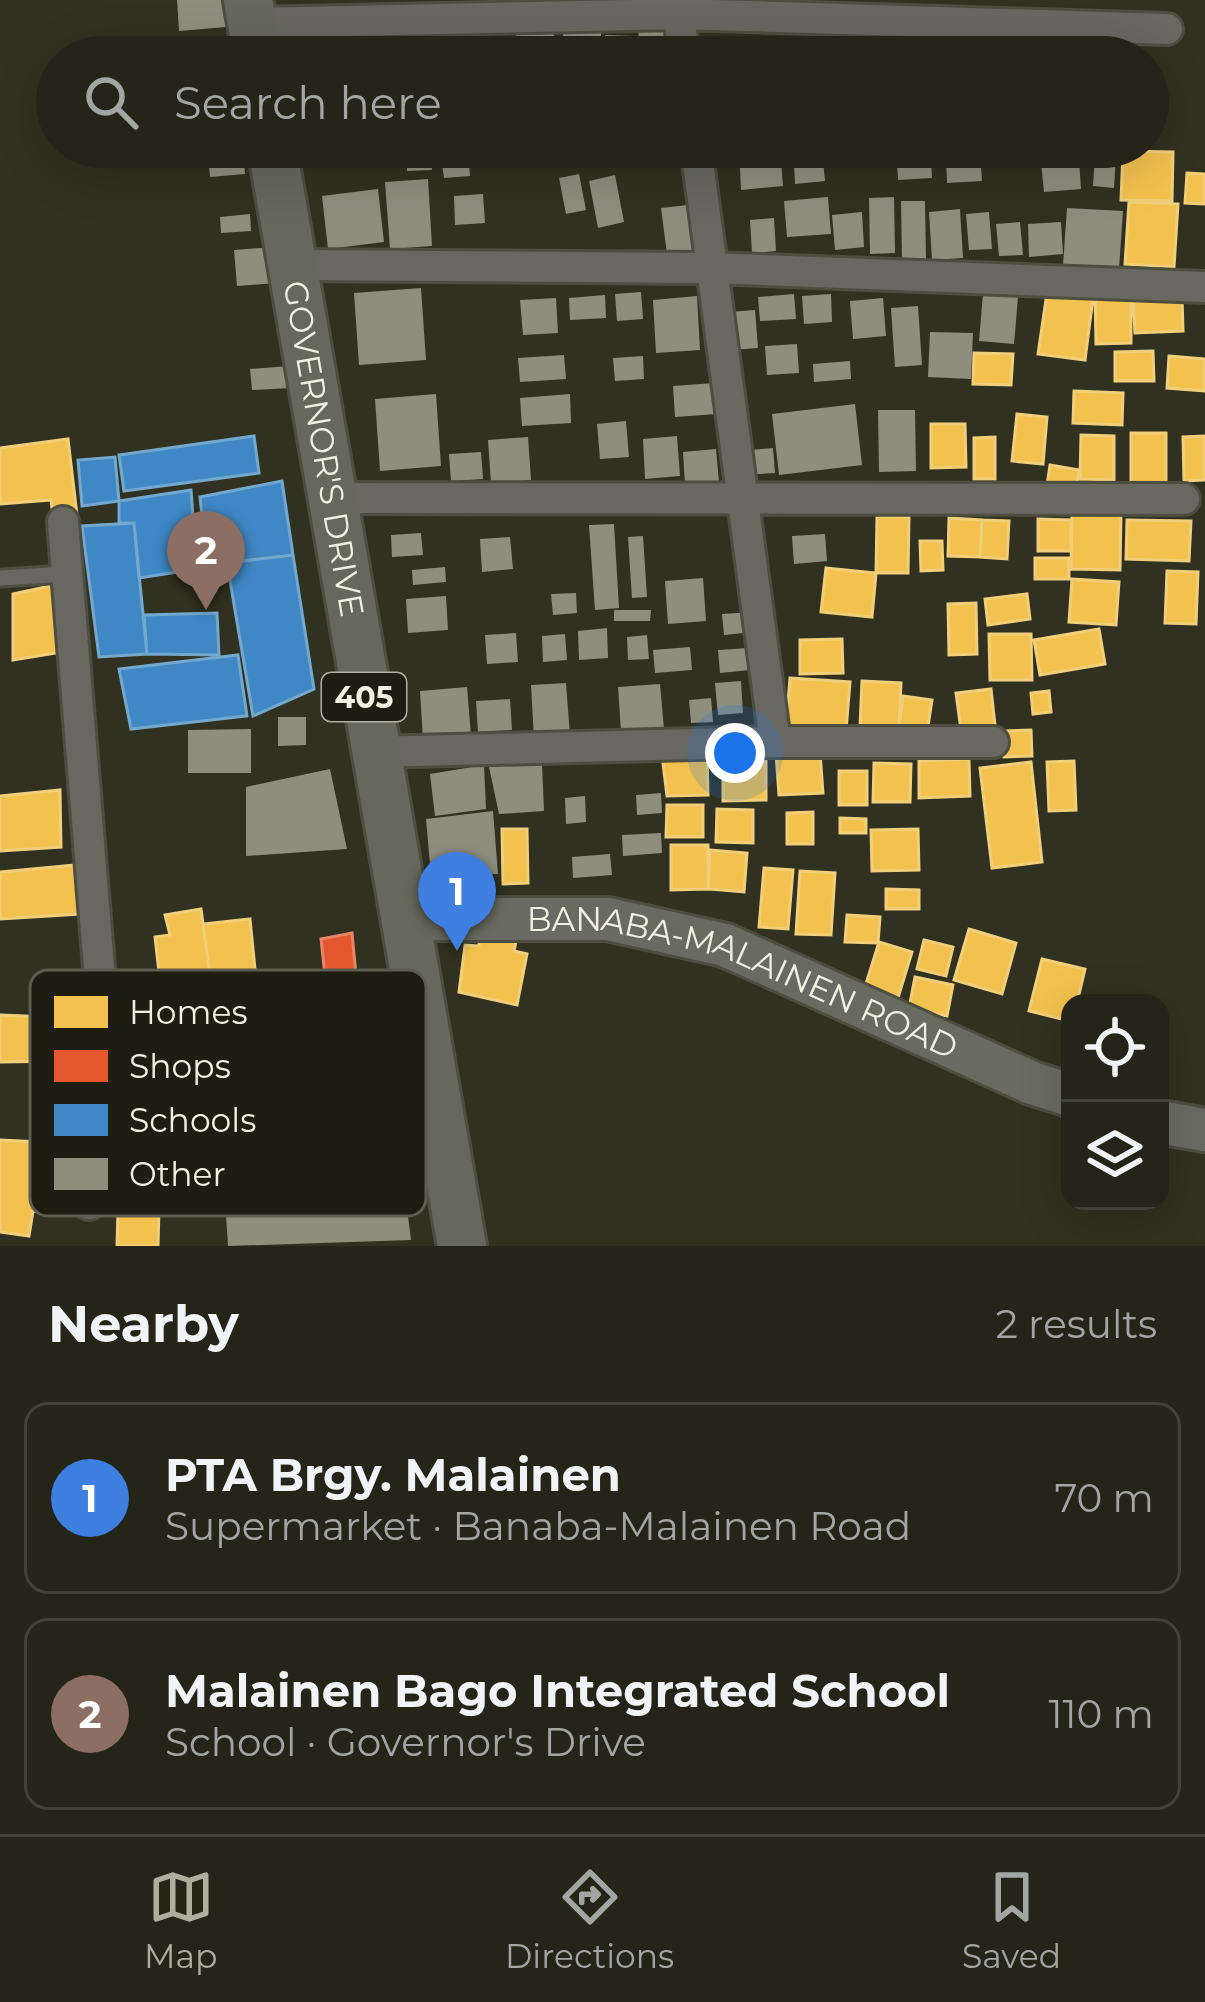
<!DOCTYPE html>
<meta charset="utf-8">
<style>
:root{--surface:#242518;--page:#2c2d21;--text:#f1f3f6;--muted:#a3a5a2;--line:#414237;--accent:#adae9d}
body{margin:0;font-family:Montserrat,sans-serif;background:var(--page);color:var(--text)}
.controls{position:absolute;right:36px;bottom:36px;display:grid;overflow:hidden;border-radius:24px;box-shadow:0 12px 48px #0002}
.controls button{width:108px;height:108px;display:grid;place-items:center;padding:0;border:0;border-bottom:3px solid var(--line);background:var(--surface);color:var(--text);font:60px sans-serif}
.you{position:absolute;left:735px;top:753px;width:42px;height:42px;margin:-30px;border:9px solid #fff;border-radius:50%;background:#1a73e8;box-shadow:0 0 0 18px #1a73e833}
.badge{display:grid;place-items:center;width:78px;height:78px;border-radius:50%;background:var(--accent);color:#fff;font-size:39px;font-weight:700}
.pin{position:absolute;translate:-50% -99px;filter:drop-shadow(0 3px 6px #0008)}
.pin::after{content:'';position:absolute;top:63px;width:42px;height:36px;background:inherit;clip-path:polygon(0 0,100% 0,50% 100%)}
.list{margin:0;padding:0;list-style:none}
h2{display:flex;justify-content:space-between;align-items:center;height:156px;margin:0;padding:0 48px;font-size:51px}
h2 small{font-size:39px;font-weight:400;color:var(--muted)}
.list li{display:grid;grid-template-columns:78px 1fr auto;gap:36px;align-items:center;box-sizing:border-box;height:192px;margin:0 24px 24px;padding:0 24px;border:3px solid var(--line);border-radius:24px}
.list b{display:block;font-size:45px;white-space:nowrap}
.list p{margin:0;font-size:39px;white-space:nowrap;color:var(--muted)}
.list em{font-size:39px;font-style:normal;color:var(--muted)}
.icon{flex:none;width:66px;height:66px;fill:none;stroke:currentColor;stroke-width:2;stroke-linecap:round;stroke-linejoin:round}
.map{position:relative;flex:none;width:1205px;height:1246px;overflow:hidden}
.search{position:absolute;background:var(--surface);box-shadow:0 12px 48px #0002;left:36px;right:36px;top:36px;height:132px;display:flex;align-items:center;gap:30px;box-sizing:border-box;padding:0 42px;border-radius:66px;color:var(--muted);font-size:45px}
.sheet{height:588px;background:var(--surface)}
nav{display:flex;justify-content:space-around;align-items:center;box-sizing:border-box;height:168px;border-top:3px solid var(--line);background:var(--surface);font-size:33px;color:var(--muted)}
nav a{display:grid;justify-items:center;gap:6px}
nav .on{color:var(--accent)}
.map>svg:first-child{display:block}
</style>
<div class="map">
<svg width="1205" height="1246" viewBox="0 0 1205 1246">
<rect width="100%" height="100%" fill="#303120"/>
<path fill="#f2c14e" stroke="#f1cf7a" stroke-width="3" d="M1123,151l50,1 -1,49 -51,-1z
M1187,173l18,1v30l-20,-1z
M1129,202l49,2 -4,63 -49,-3z
M1047,293l46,5 -8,62 -47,-6z
M1131,294v49l-35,1 -1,-49z
M1182,295l1,36 -48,2 -2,-36z
M1153,351l1,30h-39v-29z
M974,353l39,1 -2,31 -38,-1z
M1169,356l36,3v32l-38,-3z
M1074,391l49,2 -1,32 -49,-2z
M1017,414l30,3 -4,47 -31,-3z
M931,424h34l1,43 -35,1z
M1131,433h35v52h-35z
M1081,435l33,1v44l-34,-1z
M1205,436v44l-21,1 -1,-44z
M995,437v42h-21v-41z
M68,439l9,76 -24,2 -2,-17 -51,4v-56z
M1050,465l29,5 -4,26 -29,-4z
M1072,513h49l-1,57 -49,-1z
M877,516l32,1 -1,56h-32z
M949,518l33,2 -2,37 -32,-1z
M1038,519l33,1v31h-33z
M982,520l27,1 -2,38 -27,-2z
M1127,520l64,1 -2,40 -63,-2z
M920,541h22l1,29 -22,1z
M1035,558h34v21h-34z
M826,568l50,5 -4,44 -51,-5z
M1167,571l31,1 -2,52 -31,-1z
M1072,579l47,3 -3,43 -47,-3z
M59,584l9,67 -55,9v-66z
M1027,594l3,25 -42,6 -3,-26z
M976,603l1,51 -28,1 -1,-51z
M1099,629l6,35 -65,11 -6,-35z
M989,634h42l1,46h-42z
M842,639l1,34 -43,1v-34z
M790,678l60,4 -4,49 -60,-5z
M862,681l39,2 -2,45 -39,-2z
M991,689l4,36 -34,5 -5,-37z
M1049,691l2,21 -18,2 -2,-21z
M903,696l29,4 -5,33 -28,-5z
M1031,730l1,26 -28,1 -1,-26z
M820,752l3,41 -44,2 -3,-41z
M707,754l1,41 -41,1 -5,-41z
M969,759l1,37 -51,2v-37z
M723,761h43v39l-43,1z
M1074,761l2,49 -27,1 -2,-49z
M1031,762l11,100 -50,6 -12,-100z
M874,763l37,1 -1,38h-37z
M839,771h28v34h-28z
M60,790l1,57 -61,4v-55z
M667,805h36v32h-37z
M717,809l36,1v33l-37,-1z
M813,812v32h-26v-31z
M840,818l26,1v14h-26z
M502,829h25l1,54 -25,1z
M918,829l1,41 -47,1 -1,-41z
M671,845h37v44l-37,1z
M710,850l37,3 -3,39 -36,-3z
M76,865l4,49 -80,5v-47z
M764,868l29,2 -5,59 -29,-2z
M800,871l35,2 -4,62 -35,-1z
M886,889l33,1v19h-33z
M201,909l11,81h-51l-6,-53 15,-2 -5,-20z
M847,915l33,2 -2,26 -33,-1z
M250,919l7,70 -45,1 -9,-66z
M480,929l37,8 -3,14 13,3 -10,51 -58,-13 6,-47 14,1z
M969,929l47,14 -14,51 -48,-14z
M924,940l29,7 -7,29 -29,-7z
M879,942l33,10 -15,49 -33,-11z
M1042,959l43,10 -8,34h-7v18l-41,-10z
M915,977l38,8 -6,31 -38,-8z
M0,1015l74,3 -6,43 -68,1z
M0,1140l83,4 -2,55 -25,-2 3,18 -26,-4 -4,25 -29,-4z
M159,1209l-1,37h-41l1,-35z"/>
<path fill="#e4572e" stroke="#e88563" stroke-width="3" d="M352,933l4,42 -31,1 -4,-37z"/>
<path fill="#3f88c5" stroke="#74a8cd" stroke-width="3" d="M254,436l5,37 -135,18 -5,-36z
M115,457l4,44 -37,5 -4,-46z
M282,481l11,74 -86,10 -7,-68z
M191,490l6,79 -58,9 -5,-55h-15v-22z
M134,523l13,131 -48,3 -17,-131z
M293,555l21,134 -61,27 -26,-153z
M217,613l2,42 -72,-1 -3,-39z
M238,655l9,61 -116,13 -12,-60z"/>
<path fill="#8e8e7f" d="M177,0h47l2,27 -47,4z
M679,25l2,32h-41l-2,-29z
M563,30h38v27h-38z
M554,32l1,25h-39v-24z
M605,35l30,1 -1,21h-29z
M379,43l1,14h-65l-1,-9z
M419,43l1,14h-29l-1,-12z
M739,147h41l3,39 -42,4z
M430,150l2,20 -25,1 -1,-19z
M980,153l2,28 -35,2 -1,-27z
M1095,154l21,2 -2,32 -21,-2z
M823,160l2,21 -30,3 -1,-22z
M931,160l1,18 -34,2 -1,-17z
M1079,160l2,29 -37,3 -3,-30z
M244,162l1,12 -35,3 -1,-13z
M469,162l1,14 -26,2 -2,-14z
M579,174l7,36 -20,4 -7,-36z
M615,175l9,47 -26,6 -9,-47z
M428,179l4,67 -42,3 -5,-67z
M378,189l6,53 -56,7 -6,-53z
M483,194l2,29 -30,2 -1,-29z
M828,197l3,37 -44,3 -3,-36z
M894,197l1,56 -25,1 -1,-56z
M901,201h24l1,59h-24z
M688,205l6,45 -27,4 -6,-46z
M1067,208l56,3 -4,58 -56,-4z
M960,209l3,49 -31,2 -3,-48z
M862,212l2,35 -29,3 -3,-35z
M989,212l3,37 -23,1 -3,-36z
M250,214l1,17 -30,2 -1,-16z
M774,218l2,33 -24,2 -2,-33z
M1020,222l3,33 -24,1 -3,-32z
M1061,222l2,32 -34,3 -1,-33z
M274,247l3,36 -40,3 -3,-36z
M421,288l5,72 -67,5 -5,-72z
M641,292l2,27 -26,2 -2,-27z
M794,294l2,25 -36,2 -2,-24z
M831,294l1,28 -28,2 -2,-28z
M983,294l35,3 -4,47 -35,-3z
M605,295l1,23 -36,2 -1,-22z
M697,296l3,54 -44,3 -3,-53z
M556,298l2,35 -35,2 -3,-35z
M883,298l3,38 -33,3 -3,-38z
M918,306l4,59 -27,2 -4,-59z
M755,310l3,38 -27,2 -3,-38z
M930,332l43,1 -2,46 -43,-2z
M797,344l2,29 -32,2 -2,-29z
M564,355l2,24 -46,3 -2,-24z
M643,356l1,23 -29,2 -2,-23z
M850,361l1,18 -37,3 -1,-18z
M289,366l1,22 -38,2 -2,-21z
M715,383l2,31 -42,3 -2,-31z
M436,394l5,72 -61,5 -5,-72z
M570,394l1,29 -49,3 -2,-28z
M855,404l7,61 -83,10 -7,-61z
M878,410h37l1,61 -37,1z
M626,421l3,36 -29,2 -3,-35z
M677,436l3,40 -35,3 -2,-40z
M528,437l3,43 -40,3 -3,-43z
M773,448l2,25 -32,2 -1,-24z
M716,449l3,33 -34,3 -2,-33z
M481,452l2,27 -32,2 -2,-27z
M614,524l5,84 -24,2 -6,-85z
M421,533l2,22 -31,2 -1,-22z
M825,534l2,27 -33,3 -2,-28z
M643,536l4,61 -15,1 -4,-61z
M510,537l3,32 -31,3 -2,-33z
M445,567l1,15 -33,3 -1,-15z
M703,578l3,43 -38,3 -3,-43z
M576,593l1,20 -24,2 -2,-21z
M446,596l2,34 -40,3 -2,-34z
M614,610h37l-1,11h-36z
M753,612l1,20 -30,3 -2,-21z
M607,628l1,30 -29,2 -1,-29z
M516,633l2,29 -31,2 -2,-29z
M565,634l2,26 -24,2 -1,-26z
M647,635l2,24 -21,1 -1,-23z
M690,647l2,23 -37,3 -2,-23z
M748,648l2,22 -30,3 -2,-23z
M741,681l2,32 -25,2 -3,-32z
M566,683l4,53 -36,3 -3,-54z
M660,684l4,45 -43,3 -3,-45z
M467,687l4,49 -48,4 -3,-49z
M711,698l2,24 -22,1 -2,-23z
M510,699l2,31 -34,2 -2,-31z
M278,717h28v28l-28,1z
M251,729v44h-63v-43z
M542,764l2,47 -45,3 -10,-47z
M484,765l2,44 -51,7 -5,-42z
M330,769l17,80 -101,7v-69z
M661,793l1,20 -25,2 -1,-20z
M585,796l1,26 -20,2 -1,-26z
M493,811l5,63 -67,2 -5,-57z
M661,833l1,20 -39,3 -1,-21z
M610,854l2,21 -39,3 -1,-21z
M350,1126l4,46 48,-4 9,72 -183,6 -4,-62 27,-2 -3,-50z"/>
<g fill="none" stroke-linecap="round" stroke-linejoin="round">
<defs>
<path id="lane" d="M0,578l66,-4"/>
<path id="street" d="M679,14l5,43
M252,23l427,-9 488,15
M696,147l79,595
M292,265l420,3 493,19
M332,498l852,1
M63,522l39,483 312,-19
M373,752l402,-10h218
M89,1204l12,-204"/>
<g id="secondary">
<path id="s1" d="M403,919h205l117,26 307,138 38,12"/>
<path d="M1160,1122l45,8"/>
</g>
<g id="primary">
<path d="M248,0l10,57"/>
<path id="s2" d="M272,147l190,1099"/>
</g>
</defs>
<use href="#lane" stroke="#4d4e40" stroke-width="21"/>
<use href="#street" stroke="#4d4e40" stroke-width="36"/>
<use href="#secondary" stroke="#4d4e40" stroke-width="48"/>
<use href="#primary" stroke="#4d4e40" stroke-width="54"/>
<use href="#lane" stroke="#686861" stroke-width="15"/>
<use href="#street" stroke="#686861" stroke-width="30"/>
<use href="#secondary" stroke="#6a6b60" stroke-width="42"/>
<use href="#primary" stroke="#67685c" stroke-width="48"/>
</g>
<g text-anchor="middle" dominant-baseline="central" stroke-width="12" stroke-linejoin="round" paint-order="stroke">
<rect fill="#1d1e11" stroke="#b1b2a2" stroke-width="3" x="322" y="673" width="84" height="48" rx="9"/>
<g font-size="30" font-weight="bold" fill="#f0f1e0">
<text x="364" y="697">405</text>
</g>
<g font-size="33" fill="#f0f1e0" stroke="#1d1e11">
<text stroke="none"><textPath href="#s2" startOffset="306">GOVERNOR'S DRIVE</textPath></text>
<text stroke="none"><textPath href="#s1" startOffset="351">BANABA-MALAINEN ROAD</textPath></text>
</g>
</g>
<rect x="30" y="970" width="396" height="246" rx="18" fill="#1d1e11" stroke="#5c5d4f" stroke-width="3"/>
<rect x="54" y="996" width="54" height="32" fill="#f2c14e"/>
<rect x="54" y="1050" width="54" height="32" fill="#e4572e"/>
<rect x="54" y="1104" width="54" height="32" fill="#3f88c5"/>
<rect x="54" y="1158" width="54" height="32" fill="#8e8e7f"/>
<g font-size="33" fill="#f0f1e0">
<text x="129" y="1024">Homes</text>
<text x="129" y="1078">Shops</text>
<text x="129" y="1132">Schools</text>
<text x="129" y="1186">Other</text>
</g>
</svg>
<div class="controls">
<button><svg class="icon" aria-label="locate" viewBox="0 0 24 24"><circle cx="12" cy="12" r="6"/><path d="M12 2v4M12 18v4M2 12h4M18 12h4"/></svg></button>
<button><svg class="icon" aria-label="layers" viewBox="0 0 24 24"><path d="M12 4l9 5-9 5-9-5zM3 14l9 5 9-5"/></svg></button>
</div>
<div class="you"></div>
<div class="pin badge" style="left:457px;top:951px;background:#3f7fe0">1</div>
<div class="pin badge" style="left:206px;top:610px;background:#8d6e63">2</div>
<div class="search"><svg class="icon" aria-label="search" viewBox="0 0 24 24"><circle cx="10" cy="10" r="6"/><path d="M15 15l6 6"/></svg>Search here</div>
</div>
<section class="sheet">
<h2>Nearby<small>2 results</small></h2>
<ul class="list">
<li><span class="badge" style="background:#3f7fe0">1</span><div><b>PTA Brgy. Malainen</b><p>Supermarket · Banaba-Malainen Road</p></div><em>70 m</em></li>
<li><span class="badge" style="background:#8d6e63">2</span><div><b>Malainen Bago Integrated School</b><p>School · Governor's Drive</p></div><em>110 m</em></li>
</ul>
</section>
<nav>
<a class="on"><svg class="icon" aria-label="map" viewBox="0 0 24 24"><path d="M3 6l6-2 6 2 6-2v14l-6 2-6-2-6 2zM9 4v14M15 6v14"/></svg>Map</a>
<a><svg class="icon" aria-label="directions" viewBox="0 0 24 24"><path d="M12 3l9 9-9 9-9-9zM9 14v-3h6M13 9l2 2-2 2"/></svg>Directions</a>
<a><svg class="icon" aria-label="saved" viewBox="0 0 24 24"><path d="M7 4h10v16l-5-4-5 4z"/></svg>Saved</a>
</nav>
